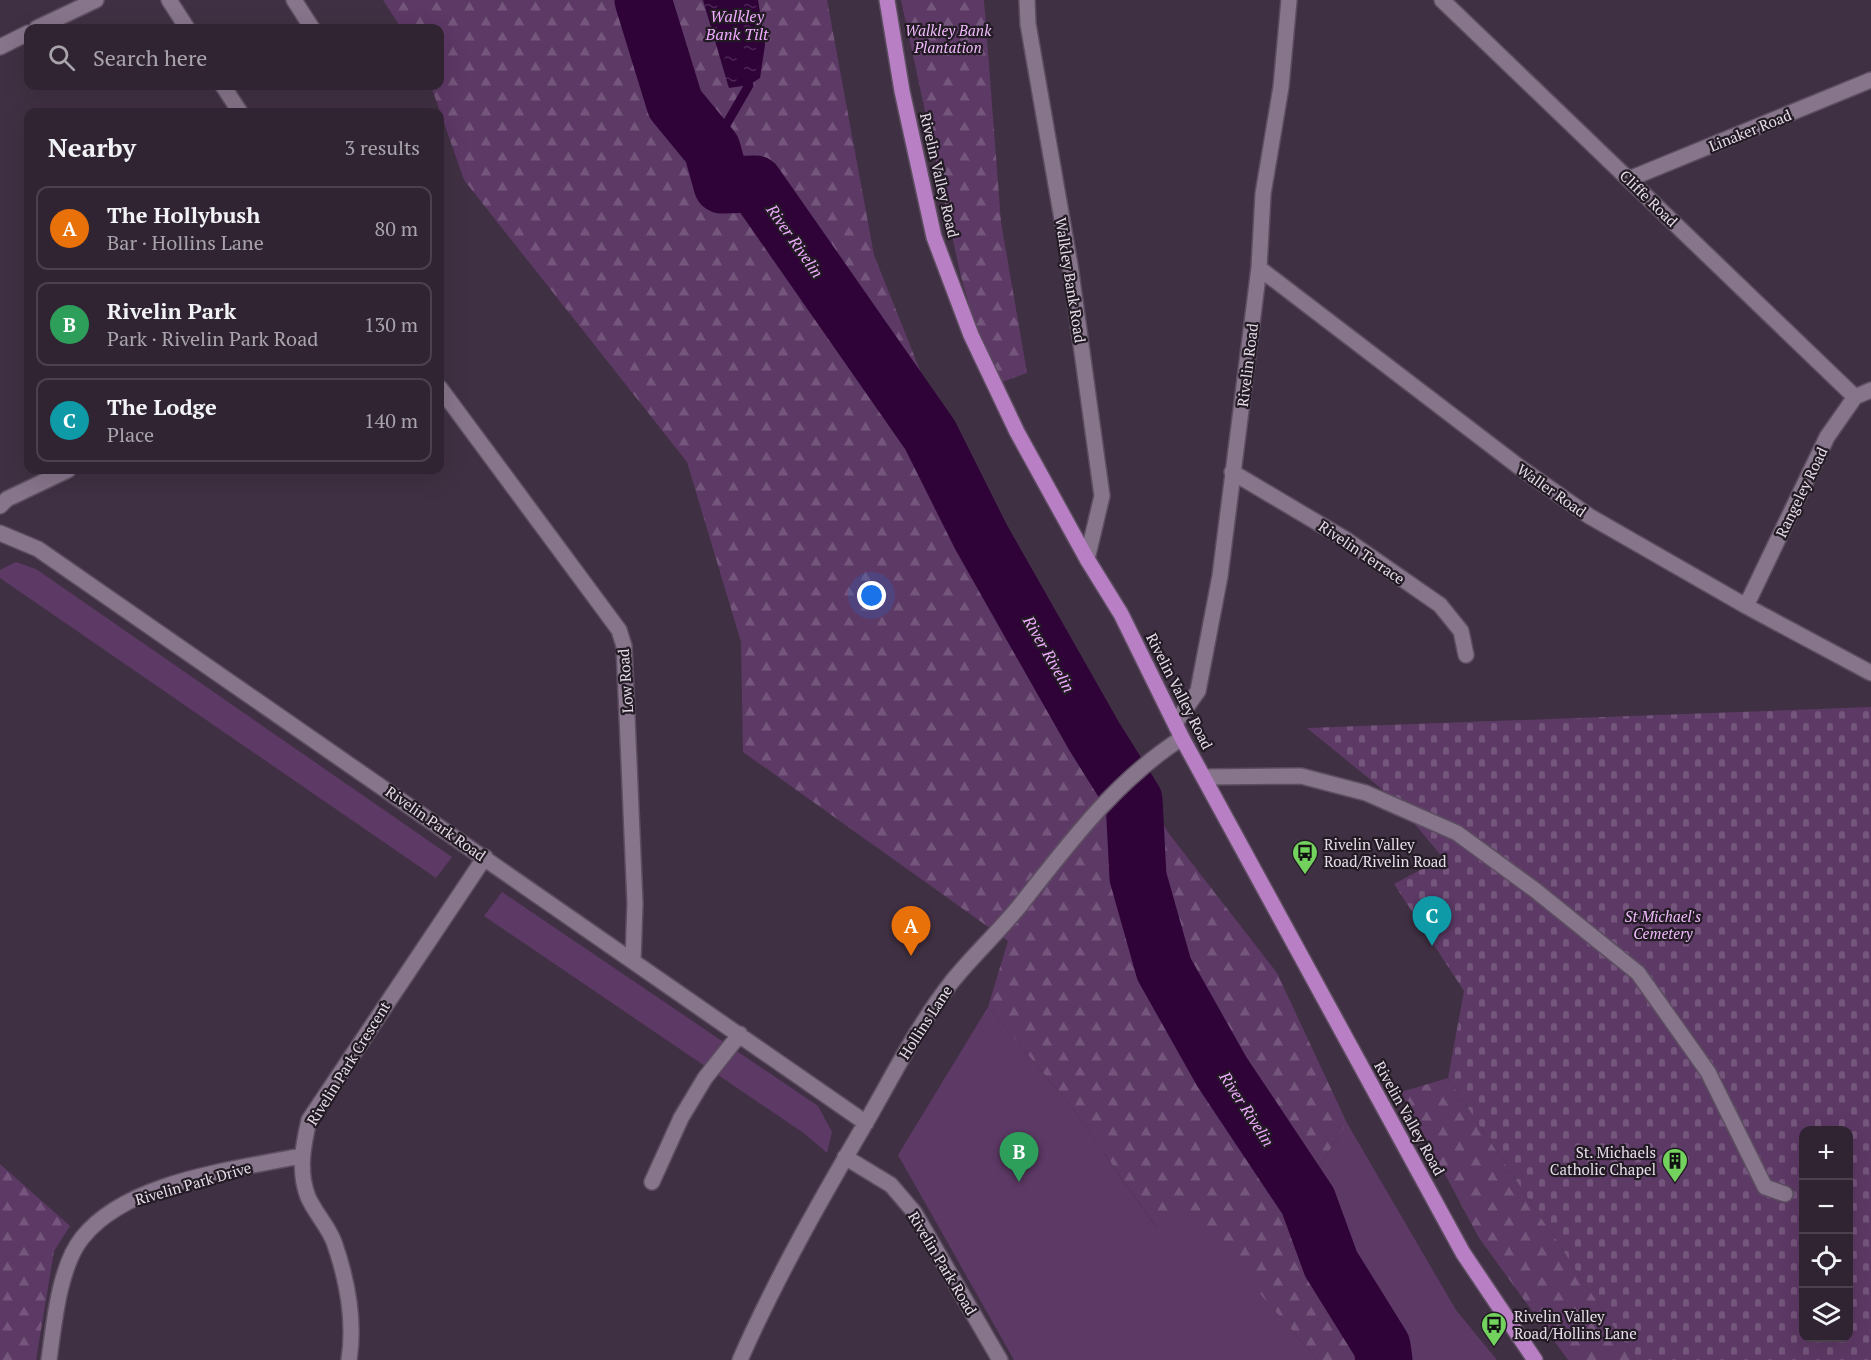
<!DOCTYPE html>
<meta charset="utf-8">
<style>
:root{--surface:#302432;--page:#3c303e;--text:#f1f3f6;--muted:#a8a4ac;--line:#4b414d;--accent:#8bbbb9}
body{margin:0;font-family:"PT Serif",serif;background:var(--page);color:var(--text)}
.controls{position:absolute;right:18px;bottom:18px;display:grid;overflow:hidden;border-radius:12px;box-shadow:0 6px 24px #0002}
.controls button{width:54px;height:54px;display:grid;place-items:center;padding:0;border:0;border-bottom:2px solid var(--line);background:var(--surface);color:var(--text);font:30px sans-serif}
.you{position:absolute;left:872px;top:596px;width:21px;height:21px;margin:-15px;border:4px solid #fff;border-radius:50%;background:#1a73e8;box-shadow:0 0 0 9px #1a73e833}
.badge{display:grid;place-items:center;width:39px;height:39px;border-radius:50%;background:var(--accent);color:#fff;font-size:20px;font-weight:700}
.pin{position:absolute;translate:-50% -50px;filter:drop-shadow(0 2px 3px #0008)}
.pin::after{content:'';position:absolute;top:32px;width:21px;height:18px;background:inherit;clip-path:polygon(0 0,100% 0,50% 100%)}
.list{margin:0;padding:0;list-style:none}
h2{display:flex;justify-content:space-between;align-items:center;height:78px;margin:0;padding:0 24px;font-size:26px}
h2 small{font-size:20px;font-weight:400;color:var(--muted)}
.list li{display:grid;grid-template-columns:39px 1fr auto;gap:18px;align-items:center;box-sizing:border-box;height:84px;margin:0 12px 12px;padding:0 12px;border:2px solid var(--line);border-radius:12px}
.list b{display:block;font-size:22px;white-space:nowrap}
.list p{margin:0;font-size:20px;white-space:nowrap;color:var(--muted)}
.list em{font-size:20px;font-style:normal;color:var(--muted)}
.icon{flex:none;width:33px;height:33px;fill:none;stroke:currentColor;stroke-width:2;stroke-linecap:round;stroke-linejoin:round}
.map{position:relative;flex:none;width:1871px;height:1360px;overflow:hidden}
.search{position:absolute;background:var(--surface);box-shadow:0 6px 24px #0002;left:24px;top:24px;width:420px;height:66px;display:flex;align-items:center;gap:15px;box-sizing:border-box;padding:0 21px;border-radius:12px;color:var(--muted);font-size:22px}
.panel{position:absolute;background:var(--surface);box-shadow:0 6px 24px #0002;left:24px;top:108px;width:420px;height:366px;border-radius:12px}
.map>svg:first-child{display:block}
</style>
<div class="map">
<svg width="1871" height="1360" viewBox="0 0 1871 1360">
<defs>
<pattern id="forest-firs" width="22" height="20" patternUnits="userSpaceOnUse" patternTransform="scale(1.5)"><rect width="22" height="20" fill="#5d3965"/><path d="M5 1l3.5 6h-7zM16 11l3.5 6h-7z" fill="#74557b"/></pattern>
<pattern id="cemetery-stones" width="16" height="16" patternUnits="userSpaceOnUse" patternTransform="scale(1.5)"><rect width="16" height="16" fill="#5d3965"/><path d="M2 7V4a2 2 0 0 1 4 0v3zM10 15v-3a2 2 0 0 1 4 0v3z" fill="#74557b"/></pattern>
<pattern id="water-ripples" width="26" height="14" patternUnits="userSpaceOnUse" patternTransform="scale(1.5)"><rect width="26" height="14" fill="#2f0238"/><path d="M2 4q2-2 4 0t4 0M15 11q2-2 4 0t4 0" fill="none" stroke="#4d2655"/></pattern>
</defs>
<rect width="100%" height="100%" fill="#403043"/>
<path fill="#5d3965" d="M16,562l20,7 416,288 -16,21 -436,-300v-8z
M502,892l316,214 14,26 -5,21 -22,-19 -321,-218z
M988,1007l83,99 85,121 30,-19 132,152h-304l-116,-205z
M1219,1119l96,54 32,-50 109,187 41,50h-111l5,-17z"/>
<path fill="url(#forest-firs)" d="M383,0h320l26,88 36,-43 -7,-45h69l47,255 75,188 144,275 77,117 107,138 70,150 -32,50 -94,-52 170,222 -5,17h-68l-132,-151 -29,19 -86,-122 -83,-99 20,-66 -265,-189 -2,-110 -54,-180 -223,-282 -33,-94h9v-58h-39z
M901,0h83l17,222 26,151 -34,12 -32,-108z
M1448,1078l188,282h-68l-89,-122 -78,-146z
M0,1164l70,62 -16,25 -18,109h-36z"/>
<path fill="url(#cemetery-stones)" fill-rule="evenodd" d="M1871,707v653h-235l-188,-282 16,-87 -70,-107 49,-26 -49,-59 -87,-71zM1804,1130h44v208h-44z"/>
<path fill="url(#water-ripples)" d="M703,0h55l7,45 -5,33 -11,7 -20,3z"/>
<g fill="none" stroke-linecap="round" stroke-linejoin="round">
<path stroke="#2f0238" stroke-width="9" d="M712,149l37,-64"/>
<path stroke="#2f0238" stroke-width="57" d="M643,0l32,104 37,45 10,36 33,-1 175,251 51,102 113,199 40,64 4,77 26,92 58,103 86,129 23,63 51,82 2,14"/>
<defs>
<path id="minor" d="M169,0l18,28
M294,0l18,28
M1027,0l1,24 42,241 32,231 -15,63
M1442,0l413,397
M37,28l59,-28
M0,47l28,-14
M223,86l17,26
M1629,179l242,-99
M1259,268l259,198 71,50 157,90 125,67
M440,388l179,242 5,16 11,257 -2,58
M1232,472l113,67 95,66 21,26 5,24
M0,506l7,-7 61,-29
M0,533l38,16 828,574
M1746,606l81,-169 28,-40 16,-7
M1176,722l22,-31 22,-115 39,-308 4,-74 18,-107 8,-87
M1204,777l97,-1 65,17 91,40 78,57 103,83 70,99 57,115 20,7
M845,1157l46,28 23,27 86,148
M652,1182l29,-64 24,-40 35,-44
M49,1360c5,-36 10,-93 33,-122 45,-57 151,-68 218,-82
M349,1360c6,-39 -2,-81 -15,-118 -6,-16 -19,-29 -26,-45 -10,-26 -5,-51 1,-77l176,-263
M740,1360c36,-82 80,-159 125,-236 28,-48 51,-96 85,-140 22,-28 50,-53 72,-81 48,-61 94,-123 160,-165"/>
<path id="major" d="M887,0l15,91 32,146 37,98 46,97 70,127 34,55 61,124 281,515 72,107"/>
</defs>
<use href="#minor" stroke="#5c4e60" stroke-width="18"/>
<use href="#major" stroke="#5c4e60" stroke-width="18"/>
<use href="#minor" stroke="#87758b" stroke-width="15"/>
<use href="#major" stroke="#b97fc5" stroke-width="15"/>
</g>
<defs>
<symbol id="bus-pin" viewBox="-11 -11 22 30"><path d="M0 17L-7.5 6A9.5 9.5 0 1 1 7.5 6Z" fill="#72d25d" stroke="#221b24"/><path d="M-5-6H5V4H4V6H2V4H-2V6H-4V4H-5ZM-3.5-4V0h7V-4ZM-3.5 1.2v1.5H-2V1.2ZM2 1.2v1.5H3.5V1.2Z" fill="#111"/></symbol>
<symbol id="building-pin" viewBox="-11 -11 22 30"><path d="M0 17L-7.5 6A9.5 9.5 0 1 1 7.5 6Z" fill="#72d25d" stroke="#221b24"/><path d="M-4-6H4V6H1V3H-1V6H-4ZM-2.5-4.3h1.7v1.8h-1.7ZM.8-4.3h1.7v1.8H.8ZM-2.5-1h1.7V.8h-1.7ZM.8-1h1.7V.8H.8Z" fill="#111"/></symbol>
</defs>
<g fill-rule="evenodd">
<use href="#bus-pin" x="1290" y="838" width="30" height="40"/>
<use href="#building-pin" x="1660" y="1146" width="30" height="40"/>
<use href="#bus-pin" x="1479" y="1310" width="30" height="40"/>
</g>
<g text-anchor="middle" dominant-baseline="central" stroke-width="4.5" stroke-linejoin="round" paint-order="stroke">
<g font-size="15" font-style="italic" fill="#f2bbfd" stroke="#221b24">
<text x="948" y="30">Walkley Bank<tspan x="948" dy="17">Plantation</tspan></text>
<text x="1663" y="916">St Michael's<tspan x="1663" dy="17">Cemetery</tspan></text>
</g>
<g font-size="15" fill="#e7ddea" stroke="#221b24">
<text transform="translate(1750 130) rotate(-22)">Linaker Road</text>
<text transform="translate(940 175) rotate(77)">Rivelin Valley Road</text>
<text transform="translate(1649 198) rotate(44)">Cliffe Road</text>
<text transform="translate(1071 280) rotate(81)">Walkley Bank Road</text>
<text transform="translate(1247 365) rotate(-83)">Rivelin Road</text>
<text transform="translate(1552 490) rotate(35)">Waller Road</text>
<text transform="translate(1801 492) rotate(-64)">Rangeley Road</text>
<text transform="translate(1362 552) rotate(34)">Rivelin Terrace</text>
<text transform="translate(625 681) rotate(-94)">Low Road</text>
<text transform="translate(1180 691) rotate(63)">Rivelin Valley Road</text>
<text transform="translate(436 823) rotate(35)">Rivelin Park Road</text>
<text transform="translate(925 1022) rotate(-57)">Hollins Lane</text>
<text transform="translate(348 1063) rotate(-58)">Rivelin Park Crescent</text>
<text transform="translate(1410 1118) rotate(61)">Rivelin Valley Road</text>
<text transform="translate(193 1183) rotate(-16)">Rivelin Park Drive</text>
<text transform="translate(943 1263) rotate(59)">Rivelin Park Road</text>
</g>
<g font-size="15" fill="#e7ddea" stroke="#221b24" text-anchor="start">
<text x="1324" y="844">Rivelin Valley<tspan x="1324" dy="17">Road/Rivelin Road</tspan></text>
<text x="1656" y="1152" text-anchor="end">St. Michaels<tspan x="1656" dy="17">Catholic Chapel</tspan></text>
<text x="1514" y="1316">Rivelin Valley<tspan x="1514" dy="17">Road/Hollins Lane</tspan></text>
</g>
<g font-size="16" font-style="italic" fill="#f0acff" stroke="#221b24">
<text x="737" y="16">Walkley<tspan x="737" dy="18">Bank Tilt</tspan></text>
<text transform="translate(795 241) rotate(55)">River Rivelin</text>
<text transform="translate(1049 654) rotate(60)">River Rivelin</text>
<text transform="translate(1247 1109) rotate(57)">River Rivelin</text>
</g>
</g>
</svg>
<div class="controls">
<button>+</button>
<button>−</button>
<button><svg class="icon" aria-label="locate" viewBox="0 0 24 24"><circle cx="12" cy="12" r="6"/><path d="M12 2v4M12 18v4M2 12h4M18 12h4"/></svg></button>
<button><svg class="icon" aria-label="layers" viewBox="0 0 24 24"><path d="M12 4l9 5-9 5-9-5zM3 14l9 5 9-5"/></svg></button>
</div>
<div class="you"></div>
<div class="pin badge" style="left:911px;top:956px;background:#e8710a">A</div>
<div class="pin badge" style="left:1019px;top:1182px;background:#2e9e5b">B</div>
<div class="pin badge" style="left:1432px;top:946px;background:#0f9aa8">C</div>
<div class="search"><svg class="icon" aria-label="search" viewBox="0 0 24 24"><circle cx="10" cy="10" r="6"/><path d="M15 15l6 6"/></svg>Search here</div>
<section class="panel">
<h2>Nearby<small>3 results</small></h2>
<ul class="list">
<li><span class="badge" style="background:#e8710a">A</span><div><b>The Hollybush</b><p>Bar · Hollins Lane</p></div><em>80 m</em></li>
<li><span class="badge" style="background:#2e9e5b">B</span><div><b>Rivelin Park</b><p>Park · Rivelin Park Road</p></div><em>130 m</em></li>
<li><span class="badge" style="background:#0f9aa8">C</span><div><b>The Lodge</b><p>Place</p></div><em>140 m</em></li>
</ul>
</section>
</div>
